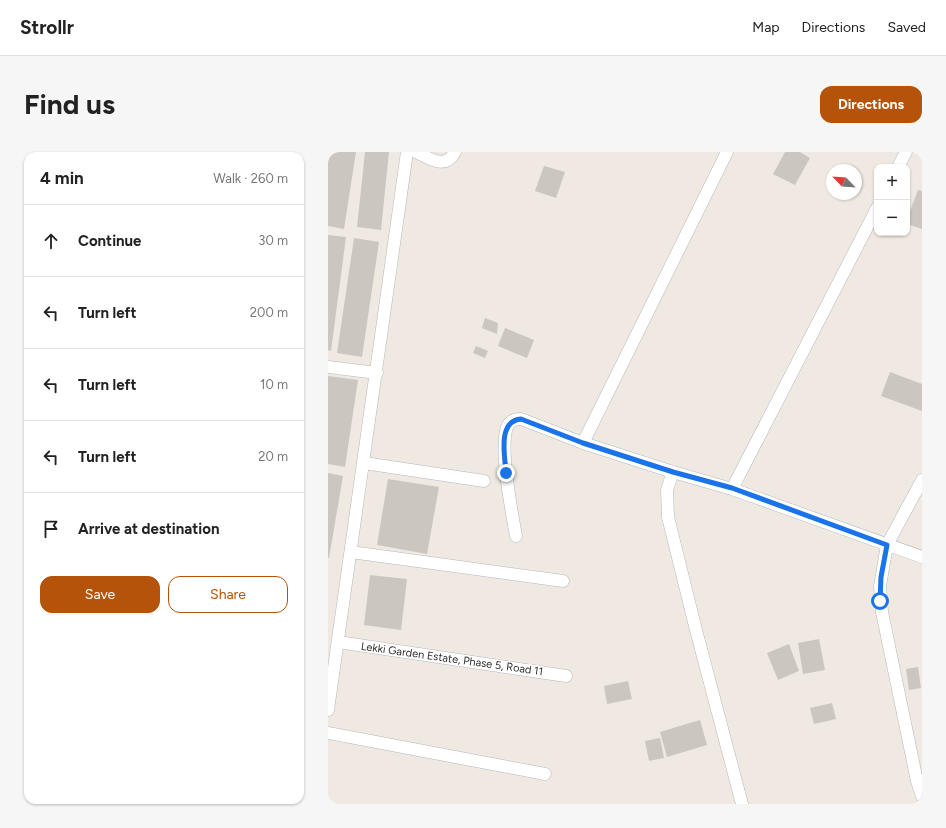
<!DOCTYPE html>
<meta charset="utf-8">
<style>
:root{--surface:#fff;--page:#f6f6f6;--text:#222;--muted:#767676;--line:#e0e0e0;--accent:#b45309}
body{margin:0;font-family:Figtree,sans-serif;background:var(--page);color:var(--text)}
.controls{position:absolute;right:12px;top:12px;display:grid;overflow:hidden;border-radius:8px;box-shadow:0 1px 3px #0004}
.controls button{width:36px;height:36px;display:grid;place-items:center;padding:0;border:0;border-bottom:1px solid var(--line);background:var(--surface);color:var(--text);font:20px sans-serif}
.compass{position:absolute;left:498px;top:12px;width:36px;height:36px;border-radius:50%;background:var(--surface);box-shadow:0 1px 3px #0004;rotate:295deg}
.stop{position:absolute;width:12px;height:12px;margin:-9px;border:3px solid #1a73e8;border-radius:50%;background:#fff}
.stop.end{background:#1a73e8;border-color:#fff;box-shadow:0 1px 4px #0008}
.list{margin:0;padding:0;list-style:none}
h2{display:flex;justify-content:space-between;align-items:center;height:52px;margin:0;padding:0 16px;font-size:17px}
h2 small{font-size:13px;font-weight:400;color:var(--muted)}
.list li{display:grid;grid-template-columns:26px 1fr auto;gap:12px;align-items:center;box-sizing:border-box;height:72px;padding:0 16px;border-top:1px solid var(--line)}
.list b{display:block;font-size:15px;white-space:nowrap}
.list em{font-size:13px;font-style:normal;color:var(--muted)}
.actions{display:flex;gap:8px;padding:12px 16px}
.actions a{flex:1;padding:9px 0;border:1px solid var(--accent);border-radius:12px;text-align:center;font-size:14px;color:var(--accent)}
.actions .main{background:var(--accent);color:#fff}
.icon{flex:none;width:22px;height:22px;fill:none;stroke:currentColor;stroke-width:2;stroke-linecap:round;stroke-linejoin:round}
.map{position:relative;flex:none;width:594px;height:652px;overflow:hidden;border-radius:12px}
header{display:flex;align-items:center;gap:24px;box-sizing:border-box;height:56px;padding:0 20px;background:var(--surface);border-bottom:1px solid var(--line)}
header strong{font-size:19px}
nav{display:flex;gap:22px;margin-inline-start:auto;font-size:14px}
.intro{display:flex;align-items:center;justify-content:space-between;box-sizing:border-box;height:96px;padding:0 24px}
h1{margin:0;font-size:28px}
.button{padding:10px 18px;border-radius:12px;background:var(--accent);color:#fff;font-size:14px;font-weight:700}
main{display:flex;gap:24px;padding:0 24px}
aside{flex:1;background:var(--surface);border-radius:12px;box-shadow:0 1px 3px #0004}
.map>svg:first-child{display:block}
</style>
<header>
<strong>Strollr</strong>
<nav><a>Map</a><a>Directions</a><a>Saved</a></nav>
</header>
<div class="intro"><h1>Find us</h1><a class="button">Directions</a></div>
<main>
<aside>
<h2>4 min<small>Walk · 260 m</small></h2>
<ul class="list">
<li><svg class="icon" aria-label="ahead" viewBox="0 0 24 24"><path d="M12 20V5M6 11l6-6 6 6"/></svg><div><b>Continue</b></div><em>30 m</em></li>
<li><svg class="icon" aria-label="left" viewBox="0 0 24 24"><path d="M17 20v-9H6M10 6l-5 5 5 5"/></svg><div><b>Turn left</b></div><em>200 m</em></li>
<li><svg class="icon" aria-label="left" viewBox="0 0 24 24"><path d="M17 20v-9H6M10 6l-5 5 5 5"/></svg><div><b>Turn left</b></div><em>10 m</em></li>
<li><svg class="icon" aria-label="left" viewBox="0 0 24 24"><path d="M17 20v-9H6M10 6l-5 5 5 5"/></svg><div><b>Turn left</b></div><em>20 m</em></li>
<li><svg class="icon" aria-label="arrive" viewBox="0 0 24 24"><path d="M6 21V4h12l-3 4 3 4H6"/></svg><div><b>Arrive at destination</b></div></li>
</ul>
<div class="actions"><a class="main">Save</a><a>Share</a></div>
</aside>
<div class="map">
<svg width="594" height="652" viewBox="0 0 594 652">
<rect width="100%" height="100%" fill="#efe9e1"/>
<path fill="#cbc7bf" d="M1,0h27l-12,77 -16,-3v-65z
M37,0h24l-8,78 -24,-3z
M457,0h15l10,6 -15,27 -22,-11z
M216,14l21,6 -9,26 -21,-7z
M590,38l4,1v38l-15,-5v-15l3,2z
M0,83l18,2 -15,114 -3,-1z
M26,86l25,4 -17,115 -25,-4z
M157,166l13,5 -1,11 -15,-6z
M177,176l29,12 -7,18 -29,-12z
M148,194l12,5 -3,7 -12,-5z
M562,220l32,12v27l-41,-15z
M0,224l30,4 -13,87 -17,-3z
M0,321l15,3 -14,82h-1z
M60,327l51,8 -12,67 -50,-9z
M42,423l37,4 -6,51 -37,-5z
M491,487l6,31 -22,4 -5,-31z
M461,492l10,27 -21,9 -11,-27z
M590,515l3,21 -12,2 -3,-21z
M300,529l4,18 -25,5 -3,-18z
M504,551l4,16 -22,5 -4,-16z
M372,568l7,25 -40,12 -7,-25z
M332,586l4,20 -15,3 -4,-20z"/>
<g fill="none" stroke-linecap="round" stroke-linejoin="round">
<defs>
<path id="minor" d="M88,0c15,7 29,18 39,0
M570,15l8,-15
M0,215l49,6
M255,291l144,-291
M36,311l120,18
M345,320l-6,18 1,27 28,113 46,174
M594,328l-35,65 -7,41 2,26 35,169 5,15
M404,337l145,-281
M188,384c-4,-23 -18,-92 -8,-111 3,-5 8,-6 13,-6l62,24 90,29 59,17 190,68
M23,400l212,29
M10,490l228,34
M0,558l79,-558
M0,581l217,41"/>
</defs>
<use href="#minor" stroke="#b4b7c1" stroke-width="13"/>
<use href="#minor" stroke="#fff" stroke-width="12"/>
</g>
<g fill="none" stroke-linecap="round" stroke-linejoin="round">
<path stroke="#1a73e8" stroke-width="5" d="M178,321c-1,-17 -9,-52 15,-54l62,24 90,29 59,16 155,57 -6,32 -1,24"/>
</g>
<g text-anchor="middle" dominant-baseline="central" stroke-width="3" stroke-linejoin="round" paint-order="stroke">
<g font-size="11" fill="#2e2e2e" stroke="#fff">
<text transform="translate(124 507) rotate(8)">Lekki Garden Estate, Phase 5, Road 11</text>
</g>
</g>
</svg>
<div class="controls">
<button>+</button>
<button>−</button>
</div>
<svg class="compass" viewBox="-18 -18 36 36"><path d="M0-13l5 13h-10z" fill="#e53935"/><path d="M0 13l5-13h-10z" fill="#767676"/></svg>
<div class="stop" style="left:552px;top:449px"></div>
<div class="stop end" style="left:178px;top:321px"></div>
</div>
</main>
